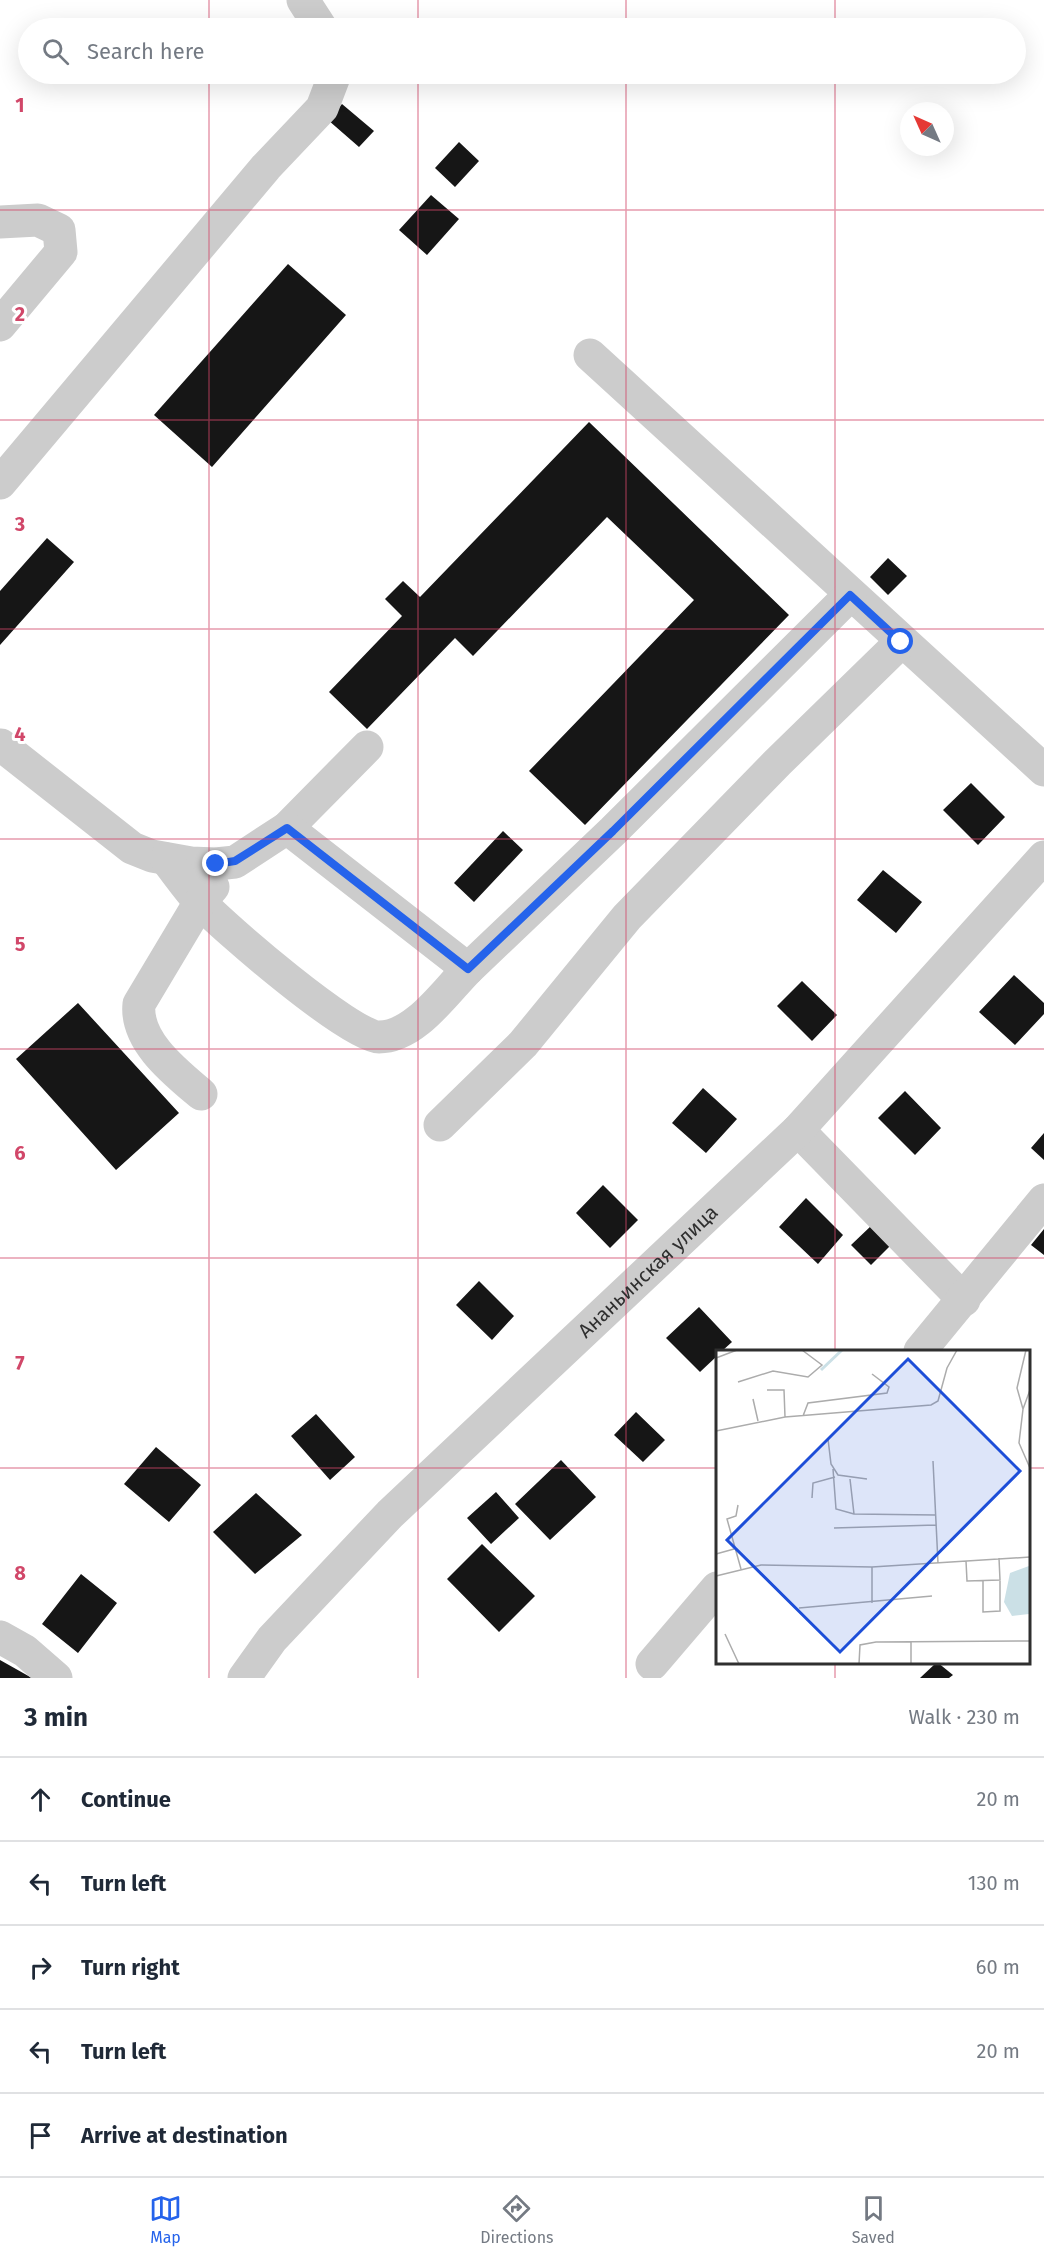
<!DOCTYPE html>
<meta charset="utf-8">
<style>
:root{--surface:#fff;--page:#f2f2f3;--text:#1f2937;--muted:#747a83;--line:#e0e1e3;--accent:#2563eb}
body{margin:0;font-family:"Fira Sans",sans-serif;background:var(--page);color:var(--text)}
.compass{position:absolute;left:900px;top:102px;width:54px;height:54px;border-radius:50%;background:var(--surface);box-shadow:0 6px 24px #0002;rotate:315deg}
.stop{position:absolute;width:18px;height:18px;margin:-14px;border:4px solid #2563eb;border-radius:50%;background:#fff}
.stop.end{background:#2563eb;border-color:#fff;box-shadow:0 2px 6px #0008}
.list{margin:0;padding:0;list-style:none}
h2{display:flex;justify-content:space-between;align-items:center;height:78px;margin:0;padding:0 24px;font-size:26px}
h2 small{font-size:20px;font-weight:400;color:var(--muted)}
.list li{display:grid;grid-template-columns:39px 1fr auto;gap:18px;align-items:center;box-sizing:border-box;height:84px;padding:0 24px;border-top:2px solid var(--line)}
.list b{display:block;font-size:22px;white-space:nowrap}
.list em{font-size:20px;font-style:normal;color:var(--muted)}
.icon{flex:none;width:33px;height:33px;fill:none;stroke:currentColor;stroke-width:2;stroke-linecap:round;stroke-linejoin:round}
.map{position:relative;flex:none;width:1044px;height:1678px;overflow:hidden}
.search{position:absolute;background:var(--surface);box-shadow:0 6px 24px #0002;left:18px;right:18px;top:18px;height:66px;display:flex;align-items:center;gap:15px;box-sizing:border-box;padding:0 21px;border-radius:33px;color:var(--muted);font-size:22px}
.sheet{height:498px;background:var(--surface)}
nav{display:flex;justify-content:space-around;align-items:center;box-sizing:border-box;height:84px;border-top:2px solid var(--line);background:var(--surface);font-size:16px;color:var(--muted)}
nav a{display:grid;justify-items:center;gap:3px}
nav .on{color:var(--accent)}
.map>svg:first-child{display:block}
</style>
<div class="map">
<svg width="1044" height="1678" viewBox="0 0 1044 1678">
<rect width="100%" height="100%" fill="#fff"/>
<path fill="#161616" d="M342,104l32,27 -15,16 -31,-27z
M459,142l20,19 -24,26 -20,-19z
M431,195l28,24 -32,36 -28,-25z
M288,264l58,51 -134,152 -58,-52z
M589,422l200,193 -204,210 -56,-54 165,-171 -87,-83 -134,139 -18,-18 -88,91 -38,-37 73,-76 -17,-17 18,-18 17,16z
M47,538l27,24 -74,83v-54z
M888,558l19,18 -19,19 -18,-18z
M971,783l34,34 -27,28 -35,-35z
M503,831l20,19 -49,52 -20,-19z
M883,870l39,32 -26,31 -39,-33z
M1014,975l30,28v11l-29,31 -36,-33z
M802,981l35,34 -25,26 -35,-35z
M78,1003l101,110 -63,57 -100,-111z
M703,1088l34,31 -31,34 -34,-30z
M905,1091l36,37 -26,27 -37,-37z
M1044,1133v27l-13,-12z
M603,1185l35,35 -28,28 -34,-35z
M806,1198l37,37 -25,29 -39,-37z
M872,1225l19,20 -20,20 -20,-20z
M1044,1229v26l-13,-10z
M479,1281l35,35 -22,24 -36,-35z
M699,1307l33,35 -10,9h-5v5l-17,16 -34,-34z
M636,1412l29,28 -22,22 -29,-27z
M316,1414l39,43 -25,23 -39,-44z
M156,1447l45,38 -32,37 -45,-38z
M561,1460l35,37 -46,43 -35,-36z
M496,1492l23,26 -28,26 -24,-26z
M256,1493l46,42 -47,39 -42,-42z
M482,1544l53,52 -36,36 -52,-53z
M81,1574l36,29 -39,50 -36,-29z
M0,1660l32,18h-32z
M937,1662l16,13 -4,3h-29z"/>
<g fill="none" stroke-linecap="round" stroke-linejoin="round">
<g stroke="#ccc" stroke-width="33">
<path d="M303,0l18,28"/>
<path d="M0,222l38,-2 21,10 2,22 -61,73"/>
<path d="M590,355l454,415"/>
<path d="M0,483l266,-316 56,-59 13,-34"/>
<path d="M1,745l131,103 20,8 39,7 25,1 19,-2 52,-34 80,-81"/>
<path d="M287,828l181,141 145,-138 237,-236"/>
<path d="M166,859c11,14 22,30 34,43 23,25 151,135 179,135 36,0 66,-45 89,-68"/>
<path d="M201,1094c-26,-22 -66,-53 -62,-90l61,-102 13,-15"/>
<path d="M440,1125l83,-81 104,-127 151,-155 123,-120"/>
<path d="M798,1130l166,170"/>
<path d="M920,1351l124,-151"/>
<path d="M0,1637l25,14 31,27"/>
<path d="M652,1664l65,-76"/>
<path id="s1" d="M244,1678l28,-39 118,-125 408,-384 246,-273"/>
</g>
</g>
<g fill="none" stroke-linecap="round" stroke-linejoin="round">
<path stroke="#2563eb" stroke-width="8" d="M216,864l19,-3 52,-33 181,141 145,-138 237,-236 51,47"/>
</g>
<path fill="none" stroke="#d14769" stroke-width="1.5" stroke-opacity="0.55" d="M209,0v28M418,0v28M626,0v28M835,0v28M209,74v1604M418,74v1604M626,74v1604M835,74v1277M0,210h1044M0,420h1044M0,629h1044M0,839h1044M0,1049h1044M0,1258h1044M0,1468h717M1028,1468h16M835,1662v16"/>
<g text-anchor="middle" dominant-baseline="central" stroke-width="6" stroke-linejoin="round" paint-order="stroke">
<g font-size="20" fill="#2f2f2f" stroke="#fff">
<text stroke="none"><textPath href="#s1" startOffset="574">Ананьинская улица</textPath></text>
</g>
</g>
<g transform="translate(716 1350)">
<rect width="314" height="314" fill="#fff"/>
<path d="M313,216v48l-17,2 -8,-14 6,-29z" fill="#cbe0e6"/>
<path fill="none" stroke="#cbe0e6" stroke-width="3" d="M105,20l21,-20"/>
<path fill="none" stroke="#acacac" stroke-width="1.5" d="M310,0l-9,38 6,21 -4,34 11,25M0,8l21,-8M22,32l35,-11 35,6 14,-12 -20,-15M51,40h17l1,27M37,49l5,22M307,59l7,-19M87,66l5,-13 79,-10 2,-6 -17,-13M0,81l69,-14 146,-12 7,-4 9,-33 10,-18M112,89l3,25 7,11 29,4M217,111l5,102M117,119l3,40 18,5M134,129l4,35 81,1M314,139v33M96,148l1,-15 22,-6M22,155l-2,11 -9,3 14,50M118,178l102,-3M0,204l18,-5M250,211l1,20 33,-1 -1,-22M0,226l45,-11 111,2 158,-10M267,231v31l17,-1v-31M156,253v-36M83,258l133,-12M9,284l14,30M195,292v22M143,314l1,-19 16,-3 154,-1"/>
<path fill="#1d4ed8" fill-opacity="0.15" stroke="#1d4ed8" stroke-width="3" d="M192,9l112,112 -180,181 -113,-112z"/>
<rect width="314" height="314" fill="none" stroke="#2f2f2f" stroke-width="3"/>
</g>
<g font-size="20" text-anchor="middle" font-weight="bold" fill="#d14769" stroke="#fff" stroke-width="6" stroke-linejoin="round" paint-order="stroke">
<text x="20" y="112">1</text>
<text x="20" y="321">2</text>
<text x="20" y="531">3</text>
<text x="20" y="741">4</text>
<text x="20" y="951">5</text>
<text x="20" y="1160">6</text>
<text x="20" y="1370">7</text>
<text x="20" y="1580">8</text>
</g>
</svg>
<svg class="compass" viewBox="-18 -18 36 36"><path d="M0-13l5 13h-10z" fill="#e53935"/><path d="M0 13l5-13h-10z" fill="#747a83"/></svg>
<div class="stop" style="left:901px;top:642px"></div>
<div class="stop end" style="left:216px;top:864px"></div>
<div class="search"><svg class="icon" aria-label="search" viewBox="0 0 24 24"><circle cx="10" cy="10" r="6"/><path d="M15 15l6 6"/></svg>Search here</div>
</div>
<section class="sheet">
<h2>3 min<small>Walk · 230 m</small></h2>
<ul class="list">
<li><svg class="icon" aria-label="ahead" viewBox="0 0 24 24"><path d="M12 20V5M6 11l6-6 6 6"/></svg><div><b>Continue</b></div><em>20 m</em></li>
<li><svg class="icon" aria-label="left" viewBox="0 0 24 24"><path d="M17 20v-9H6M10 6l-5 5 5 5"/></svg><div><b>Turn left</b></div><em>130 m</em></li>
<li><svg class="icon" aria-label="right" viewBox="0 0 24 24"><path d="M7 20v-9h11M14 6l5 5-5 5"/></svg><div><b>Turn right</b></div><em>60 m</em></li>
<li><svg class="icon" aria-label="left" viewBox="0 0 24 24"><path d="M17 20v-9H6M10 6l-5 5 5 5"/></svg><div><b>Turn left</b></div><em>20 m</em></li>
<li><svg class="icon" aria-label="arrive" viewBox="0 0 24 24"><path d="M6 21V4h12l-3 4 3 4H6"/></svg><div><b>Arrive at destination</b></div></li>
</ul>
</section>
<nav>
<a class="on"><svg class="icon" aria-label="map" viewBox="0 0 24 24"><path d="M3 6l6-2 6 2 6-2v14l-6 2-6-2-6 2zM9 4v14M15 6v14"/></svg>Map</a>
<a><svg class="icon" aria-label="directions" viewBox="0 0 24 24"><path d="M12 3l9 9-9 9-9-9zM9 14v-3h6M13 9l2 2-2 2"/></svg>Directions</a>
<a><svg class="icon" aria-label="saved" viewBox="0 0 24 24"><path d="M7 4h10v16l-5-4-5 4z"/></svg>Saved</a>
</nav>
